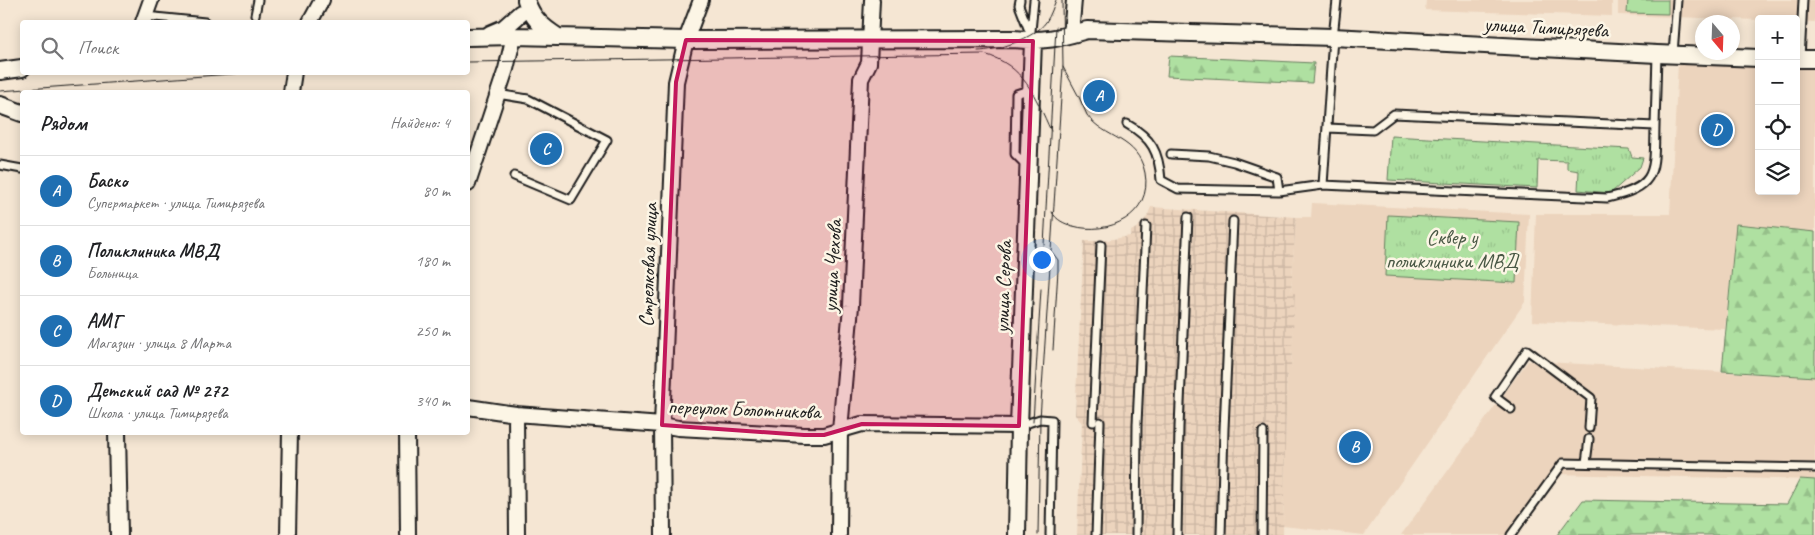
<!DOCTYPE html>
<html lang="ru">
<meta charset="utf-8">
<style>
:root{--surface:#fff;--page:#f2f2f2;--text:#202124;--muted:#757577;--line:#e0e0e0;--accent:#1f6fb2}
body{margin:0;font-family:Caveat,sans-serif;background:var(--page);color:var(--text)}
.controls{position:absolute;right:15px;top:15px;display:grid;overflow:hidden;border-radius:5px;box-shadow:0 2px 12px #0003}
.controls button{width:45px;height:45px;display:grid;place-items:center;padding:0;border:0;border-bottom:1px solid var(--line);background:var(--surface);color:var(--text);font:25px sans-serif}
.compass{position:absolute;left:1695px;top:15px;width:45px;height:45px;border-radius:50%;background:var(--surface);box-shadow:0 2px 12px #0003;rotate:161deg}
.you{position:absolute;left:1041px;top:259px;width:18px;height:18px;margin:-12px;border:4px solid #fff;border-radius:50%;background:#1a73e8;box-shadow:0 0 0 8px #1a73e833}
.badge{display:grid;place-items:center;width:32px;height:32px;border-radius:50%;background:var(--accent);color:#fff;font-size:16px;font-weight:700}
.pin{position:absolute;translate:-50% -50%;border:2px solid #fff;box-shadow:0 1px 5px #0006}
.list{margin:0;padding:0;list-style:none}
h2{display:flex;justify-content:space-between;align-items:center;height:65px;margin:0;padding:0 20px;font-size:21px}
h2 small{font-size:16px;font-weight:400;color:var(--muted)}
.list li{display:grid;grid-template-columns:32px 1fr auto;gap:15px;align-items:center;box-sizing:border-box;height:70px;padding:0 20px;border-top:1px solid var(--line)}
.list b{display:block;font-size:19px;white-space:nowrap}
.list p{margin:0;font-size:16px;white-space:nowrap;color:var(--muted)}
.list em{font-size:16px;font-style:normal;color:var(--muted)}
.icon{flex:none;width:28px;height:28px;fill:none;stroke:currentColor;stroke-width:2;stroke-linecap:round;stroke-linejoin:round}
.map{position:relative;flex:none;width:1815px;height:535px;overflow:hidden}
.search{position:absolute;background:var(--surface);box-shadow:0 2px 12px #0003;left:20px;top:20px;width:450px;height:55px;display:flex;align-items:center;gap:12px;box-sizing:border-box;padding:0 18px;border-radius:5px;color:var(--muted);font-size:19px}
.panel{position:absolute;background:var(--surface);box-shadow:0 2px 12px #0003;left:20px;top:90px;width:450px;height:345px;border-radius:5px}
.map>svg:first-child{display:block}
</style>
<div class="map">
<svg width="1815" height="535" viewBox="0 0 1815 535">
<defs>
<pattern id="industrial-grid" width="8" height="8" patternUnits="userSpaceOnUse" patternTransform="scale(1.25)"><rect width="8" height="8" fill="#ecd4bd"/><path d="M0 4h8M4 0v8" fill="none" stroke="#cab5a2"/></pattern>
<pattern id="forest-firs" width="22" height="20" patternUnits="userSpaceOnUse" patternTransform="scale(1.25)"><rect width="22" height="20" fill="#afe0a1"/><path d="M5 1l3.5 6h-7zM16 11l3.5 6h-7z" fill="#96c08a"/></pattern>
<pattern id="park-tufts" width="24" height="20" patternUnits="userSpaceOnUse" patternTransform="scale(1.25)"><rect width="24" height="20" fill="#afe0a1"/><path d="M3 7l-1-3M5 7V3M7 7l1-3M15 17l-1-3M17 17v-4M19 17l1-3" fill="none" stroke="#96c08a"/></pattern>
</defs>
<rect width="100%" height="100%" fill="#f5e6d3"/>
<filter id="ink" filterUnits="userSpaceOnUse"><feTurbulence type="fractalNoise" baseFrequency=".02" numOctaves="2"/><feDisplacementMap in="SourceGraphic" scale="10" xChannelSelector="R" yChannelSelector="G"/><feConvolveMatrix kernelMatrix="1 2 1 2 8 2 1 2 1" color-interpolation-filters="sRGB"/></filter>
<g filter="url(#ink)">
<path fill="#ecd4bd" d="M1426,0h186v16l-187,-6z
M1618,0h197v22l-19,-1v-2h-37v1l-141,-5z
M1678,64l81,3v124h37v-123l19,1v163l-79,-8 -11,105 -193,-8 4,-107h134z
M1312,203l217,11 -4,88 -161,233 -81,-9 4,-158h4l3,-75h-3l5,-76h15z
M1528,361l287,16v103l-263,-6 -47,61h-104z"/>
<path fill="url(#industrial-grid)" d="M1151,207l145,10 -5,76h4l-4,75h-4l-4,167h-206l5,-112 -7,-8 9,-174h18l28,-5 1,-5 7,-4 9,-10z"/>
<path fill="url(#forest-firs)" stroke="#667e5e" d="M1169,56l145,7 -2,20 -145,-7z
M1736,224l79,8v145l-93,-6z
M1800,479l15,1v55h-258l26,-35 204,4z"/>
<path fill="url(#park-tufts)" stroke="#667e5e" d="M1391,136l238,13 3,8 11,1 -3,9 -29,26 -33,-3 1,-19 -12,-2v-8l-29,-1 -1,28 -149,-8z
M1388,215l131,7 -3,61 -131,-7z"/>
<path fill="#afe0a1" stroke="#667e5e" d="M1628,0h40v14l-41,-1z"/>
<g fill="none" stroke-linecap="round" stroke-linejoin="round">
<defs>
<path id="service" d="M1020,0l-1,5 14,36
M1337,0l-4,37 -10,148 284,13c51,-11 47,-26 48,-72
M255,15l3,-15
M145,16l60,6
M1031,31l3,-31
M1673,54l4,-54
M1800,59l3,-59
M497,94l31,5 79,41 -36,60 -57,-24
M1127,124c25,14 32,28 34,56l17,9 101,2 44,-6
M1327,128l46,2 21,-16 261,12 2,-72
M1171,154l38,2 25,6 43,15 2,14
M0,165l22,4
M1026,165l-11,-11 1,-60 15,-5
M1511,409l-16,-12 32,-47 64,48 -2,30
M1093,422l8,-177
M1019,426l21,-7 12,1 -2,115
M1586,463l3,-24
M1096,535l4,-113
M1136,535l1,-111 9,-198
M1177,535l2,-108 9,-210
M1221,535l3,-106 9,-208
M1262,535l1,-103
M1511,535l52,-72 252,5"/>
<path id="minor" d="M143,22l8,-22
M310,22l12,-22
M1071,35l3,-35
M291,92l3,-20
M468,184l38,-115 8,-33
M468,407l48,7 146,11 16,3 126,7h20l38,-11 157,2
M516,414l1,121
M407,432l1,103
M288,535l2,-103
M663,535l-1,-110 14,-343 10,-42 15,-40
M839,535l1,-105 11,-124 10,-227 8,-16 3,-63"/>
<path id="tertiary" d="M526,0c6,18 16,27 32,37
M490,34l14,-6 17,-15
M468,37l46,-1 172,4 328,-1c30,3 45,-1 73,-9l246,7 324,17 102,4
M1796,59h19
M0,71l22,-3
M0,105l22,8
M117,432l2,103
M1017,535l2,-109 14,-385"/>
</defs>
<use href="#service" stroke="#1c1c1c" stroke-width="11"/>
<use href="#minor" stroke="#1c1c1c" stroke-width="18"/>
<use href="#tertiary" stroke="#1c1c1c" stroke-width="20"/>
<use href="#service" stroke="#fcf5e5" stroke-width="7"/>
<use href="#minor" stroke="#fcf5e5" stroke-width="14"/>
<use href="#tertiary" stroke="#fcf5e5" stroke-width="16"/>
<path stroke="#1c1c1c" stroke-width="1" d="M978,51c19,0 57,-13 68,-29 5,-7 7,-15 10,-22
M468,62l516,-8c40,11 51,42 67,77
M0,91l258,-19
M1052,212c4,8 13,12 21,14 35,10 80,-11 72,-53 -7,-36 -41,-34 -58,-58 -3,-6 -5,-12 -8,-18 -5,-10 -11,-20 -16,-30
M1044,245l12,-218
M1052,252l6,8v10l-5,80
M1033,422l8,-133
M1038,535l2,-116 23,-352 -1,-67"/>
</g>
</g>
<path fill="#c2185b" fill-opacity="0.2" stroke="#c2185b" stroke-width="4" stroke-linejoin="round" d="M686,40l347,1 -14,385 -157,-2 -38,11h-20l-142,-10 14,-343z"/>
<g text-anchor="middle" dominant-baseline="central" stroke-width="5" stroke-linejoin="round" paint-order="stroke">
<g font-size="21" fill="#1c1c1c" stroke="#fcf5e5">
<text transform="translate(1546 27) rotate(3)">улица Тимирязева</text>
<text transform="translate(648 265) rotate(-88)">Стрелковая улица</text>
<text transform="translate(832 266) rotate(-87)">улица Чехова</text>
<text transform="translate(1003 287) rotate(-88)">улица Серова</text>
<text transform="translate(744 409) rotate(2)">переулок Болотникова</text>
</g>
<g font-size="21" fill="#485744" stroke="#fcf5e5">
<text x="1452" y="237">Сквер у<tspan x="1452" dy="24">поликлиники МВД</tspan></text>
</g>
</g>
</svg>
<div class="controls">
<button>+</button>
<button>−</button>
<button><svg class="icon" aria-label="locate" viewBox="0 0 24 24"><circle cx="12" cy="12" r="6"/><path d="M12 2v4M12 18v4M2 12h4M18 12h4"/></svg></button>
<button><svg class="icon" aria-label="layers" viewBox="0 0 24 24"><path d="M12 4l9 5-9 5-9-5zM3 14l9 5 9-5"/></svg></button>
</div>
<svg class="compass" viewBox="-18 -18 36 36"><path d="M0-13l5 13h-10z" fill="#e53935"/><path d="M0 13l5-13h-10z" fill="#757577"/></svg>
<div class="you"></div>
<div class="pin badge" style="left:1099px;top:96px">A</div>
<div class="pin badge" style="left:1355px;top:447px">B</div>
<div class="pin badge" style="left:546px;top:149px">C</div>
<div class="pin badge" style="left:1717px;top:130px">D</div>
<div class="search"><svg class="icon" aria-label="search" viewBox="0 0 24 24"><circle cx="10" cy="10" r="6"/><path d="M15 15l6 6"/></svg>Поиск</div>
<section class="panel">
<h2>Рядом<small>Найдено: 4</small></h2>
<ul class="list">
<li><span class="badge">A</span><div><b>Баско</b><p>Супермаркет · улица Тимирязева</p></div><em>80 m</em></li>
<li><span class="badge">B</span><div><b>Поликлиника МВД</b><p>Больница</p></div><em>180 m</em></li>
<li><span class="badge">C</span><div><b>АМГ</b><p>Магазин · улица 8 Марта</p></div><em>250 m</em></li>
<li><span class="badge">D</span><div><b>Детский сад № 272</b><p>Школа · улица Тимирязева</p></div><em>340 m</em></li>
</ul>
</section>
</div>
